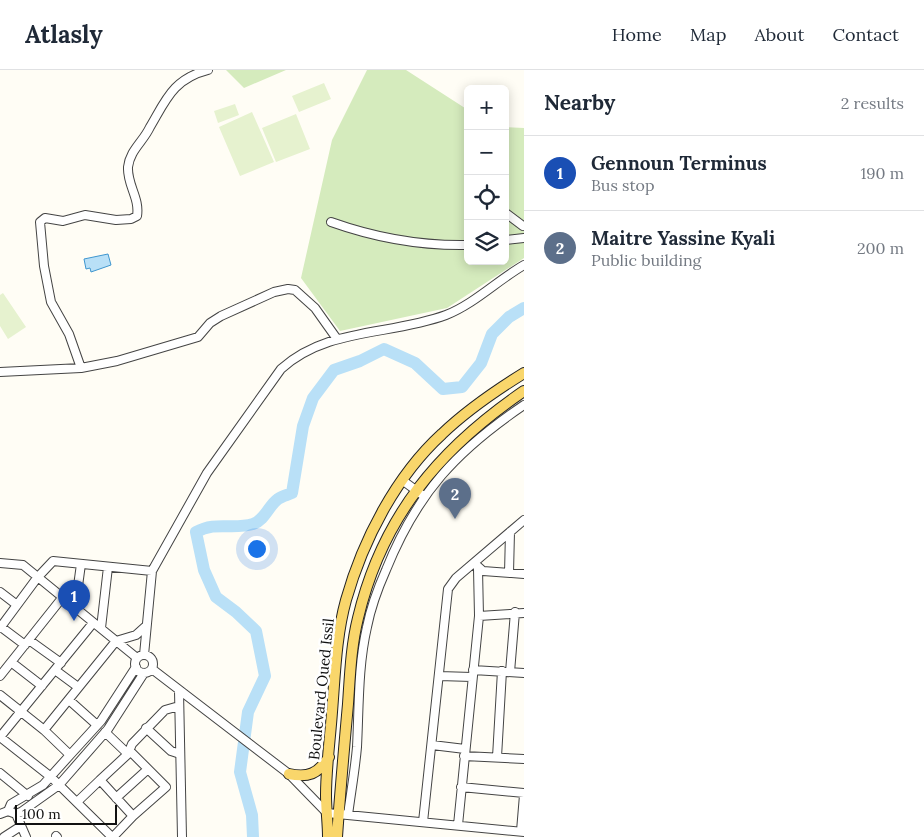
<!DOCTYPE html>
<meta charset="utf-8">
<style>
:root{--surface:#fff;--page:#f2f2f3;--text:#1f2937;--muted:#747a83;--line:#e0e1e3;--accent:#c4262e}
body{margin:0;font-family:Lora,serif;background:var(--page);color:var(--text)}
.controls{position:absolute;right:15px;top:15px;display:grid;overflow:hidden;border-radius:8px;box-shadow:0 2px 12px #0003}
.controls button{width:45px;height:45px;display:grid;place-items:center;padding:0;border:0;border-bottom:1px solid var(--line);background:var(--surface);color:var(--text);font:25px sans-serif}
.scale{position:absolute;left:15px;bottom:12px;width:102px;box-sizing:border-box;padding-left:5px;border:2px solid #111;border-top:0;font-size:14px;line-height:18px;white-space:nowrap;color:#111;-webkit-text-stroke:4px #fff;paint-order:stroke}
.you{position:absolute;left:256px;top:478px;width:18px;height:18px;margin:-12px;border:4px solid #fff;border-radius:50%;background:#1a73e8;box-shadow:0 0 0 8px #1a73e833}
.badge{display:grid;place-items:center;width:32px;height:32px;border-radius:50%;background:var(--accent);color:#fff;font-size:16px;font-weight:700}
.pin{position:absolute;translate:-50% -41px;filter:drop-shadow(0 1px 2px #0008)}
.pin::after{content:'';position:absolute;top:26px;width:18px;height:15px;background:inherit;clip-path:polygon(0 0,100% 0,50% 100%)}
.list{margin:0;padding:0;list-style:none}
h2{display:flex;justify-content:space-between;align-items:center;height:65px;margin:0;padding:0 20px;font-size:21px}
h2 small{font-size:16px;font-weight:400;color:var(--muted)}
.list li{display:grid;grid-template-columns:32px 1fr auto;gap:15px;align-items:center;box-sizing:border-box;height:75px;padding:0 20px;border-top:1px solid var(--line)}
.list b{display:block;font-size:19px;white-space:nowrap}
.list p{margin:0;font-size:16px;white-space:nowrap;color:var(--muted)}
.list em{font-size:16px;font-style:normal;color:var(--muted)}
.icon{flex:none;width:28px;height:28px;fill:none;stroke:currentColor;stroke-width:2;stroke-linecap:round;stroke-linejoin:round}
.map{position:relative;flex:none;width:524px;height:767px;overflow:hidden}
header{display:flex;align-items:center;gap:30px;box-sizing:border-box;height:70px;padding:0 25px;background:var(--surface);border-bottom:1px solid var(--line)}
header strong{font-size:24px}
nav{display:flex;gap:28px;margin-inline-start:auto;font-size:18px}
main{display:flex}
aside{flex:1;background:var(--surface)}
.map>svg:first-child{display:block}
</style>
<header>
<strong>Atlasly</strong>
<nav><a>Home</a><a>Map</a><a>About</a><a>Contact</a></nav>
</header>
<main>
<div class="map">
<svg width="524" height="767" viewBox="0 0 524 767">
<rect width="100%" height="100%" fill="#fffdf5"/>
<path fill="#d5ebbd" d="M226,0h60l-42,18z
M367,0h39l62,40v151h37v-134l19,1v130l-77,50 -107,23 -39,-53 31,-138z"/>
<path fill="#e6f2cf" d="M324,13l7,16 -32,13 -7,-16z
M235,34l4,11 -21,8 -4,-12z
M252,42l22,50 -34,14 -21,-49z
M296,44l14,35 -34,13 -14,-34z
M3,223l23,34 -18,12 -8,-13v-31z"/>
<path fill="#b9e0f7" stroke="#3f96cf" d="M108,184l3,11 -20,7 -1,-4 -4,1 -2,-10z"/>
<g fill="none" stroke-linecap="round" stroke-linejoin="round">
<path stroke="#b9e0f7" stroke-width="12" d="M253,767l-1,-22 -12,-43 8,-60 17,-36 -9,-45 -20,-19 -20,-15 -12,-27 -8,-38c20,-11 36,-2 57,-8 12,-4 16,-19 25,-25 4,-3 10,-4 14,-6l11,-67 10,-28 21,-28 26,-9 24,-12 31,14 28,26 19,-2 19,-24 11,-29 17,-17 15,-9"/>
<defs>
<path id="minor" d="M505,147l2,-3 16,12
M331,152c45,16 89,24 137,23
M505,170l19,-2
M81,298l-12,-34 -18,-32 -7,-36 -4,-44 5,-4 18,3 22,-6 31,5 15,-1 6,-3c3,-18 -10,-31 -9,-49 2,-17 15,-25 22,-40 16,-27 23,-48 58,-57
M0,302l81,-4 36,-7 81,-24 12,-14 11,-7 53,-24 14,-3 7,1 20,18 22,31
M402,410l19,14
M0,493l23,2 114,93
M474,493l9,8 41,3
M478,499l1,47
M509,503l1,-41
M0,522l17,13
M75,538l6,-44
M1,557l24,18
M0,558l37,-50 16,-17 99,10
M101,558l7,-61
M29,570l32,23
M144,585l8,-84 55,-98 74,-104c47,-42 108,-33 165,-54 28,-11 52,-35 78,-50
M135 594a9 9 0 1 1 18 0a9 9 0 1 1-18 0Z
M11,592l31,24
M152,599l137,105 38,39 197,19
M55,600l23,17
M473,600l51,3
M510,602l5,-60
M0,606l62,-78
M439,606l33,1
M179,621l3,146
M0,625l44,35 26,25
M69,630l28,25
M146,658l25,23 9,3
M44,660l72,-89 20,-6 10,-9
M105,662l23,22 -28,26 33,36 -20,21
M0,667l51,40 61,60
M0,667l93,-114
M432,675l33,4
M129,680l37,37 -33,29
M128,684l4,-10 33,-34 14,-4
M464,686l60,3
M497,687l5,-86
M0,703l28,23
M461,717l63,6
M116,728l32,-29
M77,732l23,-22
M8,741l3,-7 32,-19 27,-30 31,-34 35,-54
M0,744l8,-3 8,3 5,-2 38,-27 49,-56 36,-56
M16,744l10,23
M348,745c3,-23 7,-45 9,-68 2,-40 1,-81 10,-120 4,-20 11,-39 19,-57 31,-77 70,-119 138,-165
M423,752l25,-233 8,-11 68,-58
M458,755l21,-209 45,-3
M521,761l3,-36
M56,766l1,1
M4,767l17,-11"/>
<path id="major" d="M289,704c19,4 29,0 40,-17
M328,767c0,-14 -2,-28 -2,-42 0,-27 4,-55 6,-83 3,-37 4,-76 14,-112 17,-60 50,-124 96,-166 24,-23 53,-43 82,-61
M337,767c3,-44 7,-88 11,-133 2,-29 3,-58 10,-86 24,-101 81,-169 166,-227"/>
</defs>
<use href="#minor" stroke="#444" stroke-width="10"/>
<use href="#major" stroke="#222" stroke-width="12"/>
<use href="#minor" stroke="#fff" stroke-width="8"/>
<use href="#major" stroke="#f9d66b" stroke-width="10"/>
</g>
<g text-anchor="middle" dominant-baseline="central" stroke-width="5" stroke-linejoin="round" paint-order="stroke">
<g font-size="15" fill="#111" stroke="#fff">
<text transform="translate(321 619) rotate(-84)">Boulevard Oued Issil</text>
</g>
</g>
</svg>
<div class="controls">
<button>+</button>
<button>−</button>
<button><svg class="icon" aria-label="locate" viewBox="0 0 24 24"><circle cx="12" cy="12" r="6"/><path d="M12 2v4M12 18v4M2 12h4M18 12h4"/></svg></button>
<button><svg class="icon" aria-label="layers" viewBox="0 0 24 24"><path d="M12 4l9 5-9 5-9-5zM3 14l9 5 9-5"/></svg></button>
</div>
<div class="scale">100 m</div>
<div class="you"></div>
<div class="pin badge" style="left:74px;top:551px;background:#1a4fb4">1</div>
<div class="pin badge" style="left:455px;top:449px;background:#5c6f8a">2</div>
</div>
<aside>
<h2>Nearby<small>2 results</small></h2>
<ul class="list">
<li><span class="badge" style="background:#1a4fb4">1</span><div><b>Gennoun Terminus</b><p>Bus stop</p></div><em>190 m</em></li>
<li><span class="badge" style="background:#5c6f8a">2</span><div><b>Maitre Yassine Kyali</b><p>Public building</p></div><em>200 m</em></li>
</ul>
</aside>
</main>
